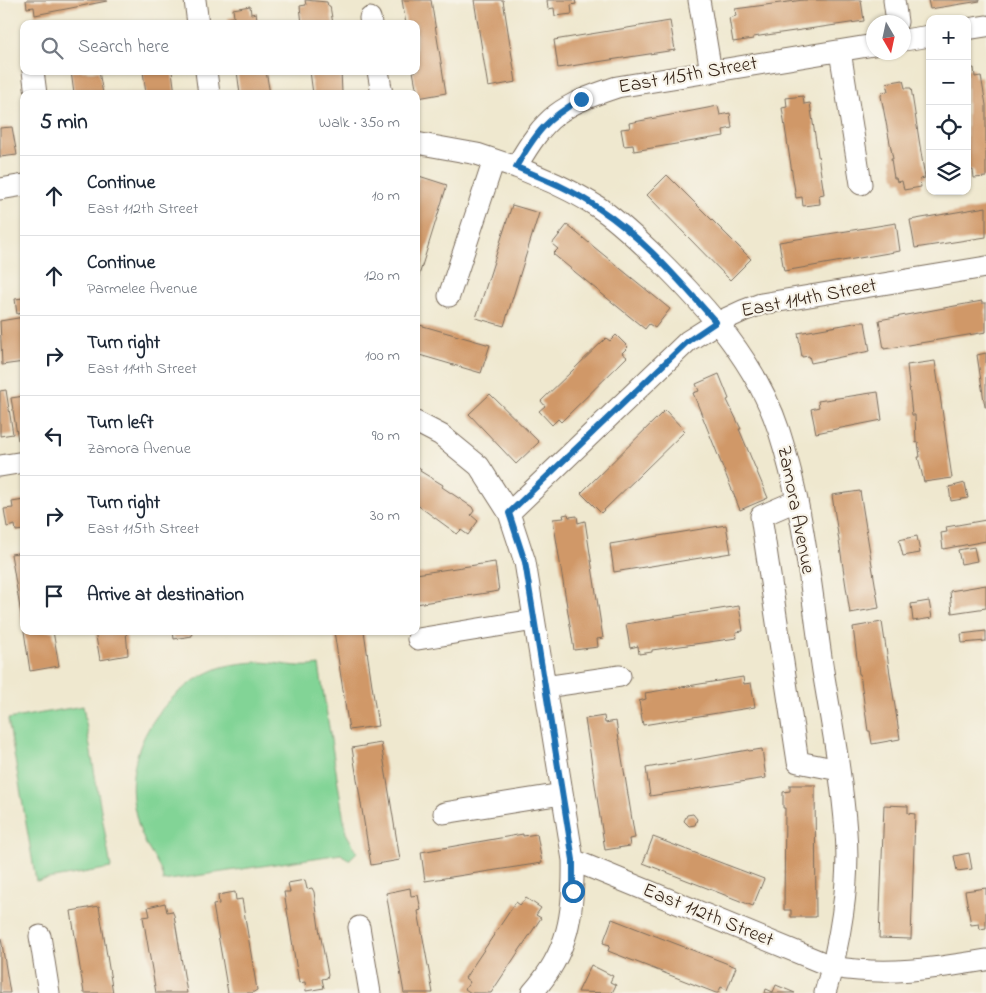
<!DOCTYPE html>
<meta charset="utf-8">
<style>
:root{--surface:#fff;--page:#f6f6f7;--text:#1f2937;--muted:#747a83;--line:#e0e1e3}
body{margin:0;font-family:"Indie Flower",sans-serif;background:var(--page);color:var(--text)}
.controls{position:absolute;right:15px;top:15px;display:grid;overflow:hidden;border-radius:10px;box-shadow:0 1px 4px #0004}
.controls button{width:45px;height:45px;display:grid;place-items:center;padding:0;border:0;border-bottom:1px solid var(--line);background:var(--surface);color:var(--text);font:25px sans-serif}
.compass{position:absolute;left:866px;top:15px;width:45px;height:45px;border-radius:50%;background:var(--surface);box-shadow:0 1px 4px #0004;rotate:171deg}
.stop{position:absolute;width:15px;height:15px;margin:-11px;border:4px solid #1f6fb2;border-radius:50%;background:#fff}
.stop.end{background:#1f6fb2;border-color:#fff;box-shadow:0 1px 5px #0008}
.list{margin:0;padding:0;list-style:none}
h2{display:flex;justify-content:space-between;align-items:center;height:65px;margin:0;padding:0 20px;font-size:21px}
h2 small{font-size:16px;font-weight:400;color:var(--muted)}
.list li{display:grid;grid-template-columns:32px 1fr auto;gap:15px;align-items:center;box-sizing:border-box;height:80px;padding:0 20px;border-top:1px solid var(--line)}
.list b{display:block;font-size:19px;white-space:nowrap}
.list p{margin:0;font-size:16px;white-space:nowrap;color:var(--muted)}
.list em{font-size:16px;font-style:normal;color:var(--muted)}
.icon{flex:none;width:28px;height:28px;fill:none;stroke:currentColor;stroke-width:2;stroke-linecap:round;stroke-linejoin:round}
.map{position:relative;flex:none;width:986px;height:993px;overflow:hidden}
.search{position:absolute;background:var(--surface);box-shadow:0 1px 4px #0004;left:20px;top:20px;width:400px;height:55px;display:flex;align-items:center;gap:12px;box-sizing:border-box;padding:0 18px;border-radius:10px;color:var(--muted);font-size:19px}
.panel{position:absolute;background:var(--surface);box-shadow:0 1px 4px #0004;left:20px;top:90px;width:400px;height:545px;border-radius:10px}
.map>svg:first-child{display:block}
</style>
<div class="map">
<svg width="986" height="993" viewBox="0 0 986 993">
<rect width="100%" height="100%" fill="#f7f3e8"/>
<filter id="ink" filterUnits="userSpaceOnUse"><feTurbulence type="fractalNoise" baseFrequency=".02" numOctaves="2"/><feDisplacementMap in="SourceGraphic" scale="10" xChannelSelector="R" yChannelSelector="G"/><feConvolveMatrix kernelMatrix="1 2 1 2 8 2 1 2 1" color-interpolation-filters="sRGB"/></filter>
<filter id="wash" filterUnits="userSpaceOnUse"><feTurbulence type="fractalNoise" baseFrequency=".0096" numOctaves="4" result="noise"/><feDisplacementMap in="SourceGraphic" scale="20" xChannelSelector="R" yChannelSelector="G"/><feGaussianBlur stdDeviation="1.12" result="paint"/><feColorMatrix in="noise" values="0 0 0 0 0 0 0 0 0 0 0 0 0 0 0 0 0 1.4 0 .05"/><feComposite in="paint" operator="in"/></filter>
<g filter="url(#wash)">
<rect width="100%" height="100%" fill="#efe8cf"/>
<path fill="#82d496" stroke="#5e7f5a" d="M256,662c22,0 42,7 63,3l27,168 11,19 -8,8 -8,-6 -178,27c-1,-16 -13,-26 -19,-41 -4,-9 -7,-19 -9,-29 -14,-60 28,-122 84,-143 12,-4 25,-5 37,-6z
M83,706l28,162 -75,13 -28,-162z"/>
<g id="blocks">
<path fill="#d09868" d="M26,0h81v1l-72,14 -1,-8 -7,1z
M305,0l22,2 1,4h2l3,18h-31l-2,-18 6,-1z
M402,0h29l15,93 -28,5 -5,-27h3v-47h-10z
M474,0h29l13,82 -28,5z
M547,0h28l1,4 -5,1 1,9 -17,2 -1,-8 -6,1z
M803,0h58l3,21 -111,16v2l-20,3 -4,-24 7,-2 -1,-7z
M928,0h52v1l-50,8z
M250,6l1,8 5,-1 2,11h-29l-1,-6 6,-1 -1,-8z
M670,21l5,29 -117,18 -4,-28z
M974,68l1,9 6,-1 5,29v72l-12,1 -1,-8 -6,1v-102z
M71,71h28l4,23h-29z
M143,71h29l3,23h-29z
M237,71h29l4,23h-30z
M310,71h31l1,22 -29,1z
M903,80l2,8h6l14,90 -5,1 1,8 -17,3 -2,-9 -5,1 -1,-4h-2l-3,-19h2l-12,-63 1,-4 6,-1 -2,-8z
M803,96l1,8 6,-1 14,91 -5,1 1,9 -17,2 -1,-9 -6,1 -14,-90 5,-1 -1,-9z
M718,106l2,9 10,-2 2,15 -9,2 1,6 -90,15 -1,-6 -9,1 -3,-17 9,-1 -1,-5z
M12,127l5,28 -17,2v-29z
M667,175l84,84 -21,21 -83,-85z
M419,176l28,9 -30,97 -1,-96z
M512,205l27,8 -35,113 -28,-8z
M986,207v30l-71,11 -5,-28z
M896,223l4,28 -116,20 -5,-29z
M567,225l103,84 -15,19 -6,-4 -4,5 -92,-75 5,-5 -6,-5z
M23,298l1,15 -7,1 -2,-15z
M982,301v2h4v29l-102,17 -5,-29z
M24,317v45l-22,3 -2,-44z
M860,322h5l5,29 -59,12 -2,-7 -7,1 -4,-24z
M416,324l74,21 -9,28 -65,-19z
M616,335l12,12 -6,6 5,4 -66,65 -3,-3 -6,6 -13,-14 6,-5 -4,-5 65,-63 4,3z
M986,353v54h-1l-8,-52z
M935,361l17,117 -28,4 -6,-25h2l-2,-15 -2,1 -1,-28h-3l-5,-50z
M719,374l10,25 -2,1 14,29h-2l29,69 -28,12 -47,-117 6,-2 -3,-7z
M6,390l7,44 -13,2v-45z
M878,392l4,28 -66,13 -5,-24 8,-2 -1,-6z
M490,394l49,48 -23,22 -47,-50z
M24,396v43l-6,1 -7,-42z
M665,410l20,21 -84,82 -20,-20z
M416,465l5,4 -1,2 23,14 -1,2 30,20 2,4 -3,4 7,6 -10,14 -7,-5 -4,4 -41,-30z
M965,483l3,15 -17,3 -2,-14z
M860,491l19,117 -29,5 -18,-118z
M24,500v30l-8,1 -1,-6 -8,2 -3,-18 9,-1 -1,-6z
M568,514l1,3 8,-1 1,7 7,-2 18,117 -6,1 1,8 -24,3 -21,-131 11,-1 -1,-3z
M986,520v21l-43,8 -2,-16 6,-1 -1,-5z
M726,525l5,28 -117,19 -4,-28z
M917,536l3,17 -17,3 -4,-16z
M974,547l3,14 -16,3 -3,-14z
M24,552v74h-1l-12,-72z
M495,562l4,29 -83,13v-30z
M986,585v23l-34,5 -2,-22z
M929,601l3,17 -19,3 -2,-17z
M739,606l4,25 -7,1 1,6 -85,12v2l-13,2 -1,-8 -8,2 -4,-24z
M882,622l18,117 -28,5 -2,-13h-2l-8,-57h-1l-6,-47z
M24,631h29l6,35 -29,5z
M95,631h31l2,24 -28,5z
M173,631h18l1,5 -18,3z
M334,631h30l14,95 -29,4z
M986,631v10l-24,2 -1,-9z
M743,677l1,7 7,-1 4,24 -112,18 -4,-24 7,-2 -1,-6z
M604,716l1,7 11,-2 19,117 -6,1 1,7 -25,4 -20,-131z
M381,743l19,117 -29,5 -19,-117z
M762,749l4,29 -116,18 -4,-28 102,-18 1,1z
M790,785h25l1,132h-25v-7h-7l1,-102h-2v-16l7,-1z
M884,805l24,1v7l7,1 -4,125 -32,-1z
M693,814l4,5 -2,6 -6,1 -5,-5 3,-6z
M523,834v2l14,-2 5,29 -117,18 -4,-29z
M653,837l111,42 -11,27 -110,-43z
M969,853l3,16 -15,2 -3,-15z
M305,880l2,9 5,-1 2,4 5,36 9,46 -1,4 -5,1 2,9 -18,3 -1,-9 -6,1 -15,-91h6l-2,-9z
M410,888l1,8 7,-1 3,15 -3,1 15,82h-29l-18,-100z
M986,888v40l-6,1 -1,-5 -8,1 -6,-34z
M235,892l1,8 6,-1 15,91 -5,3h-24l-15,-88 6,-1 -1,-9z
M526,898l15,10 -5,7 5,3 -50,75h-20l-6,-4 5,-7 -5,-4 51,-76 4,3z
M165,903l2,9 5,-1 2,4 13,78h-31l-13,-76 7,-1 -2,-9z
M99,906l14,87h-29l-13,-82z
M612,919l124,48 -9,23 -6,-3 -3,6h-2l-108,-42 2,-6 -7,-2z
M0,938h1l9,55h-10z
M591,965l22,11 -3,6 6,3 -4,8 -34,-1z
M776,985l19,8h-30l1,-4 7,3z"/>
</g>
</g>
<g filter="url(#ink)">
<use href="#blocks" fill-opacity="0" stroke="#7a6c5c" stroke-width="1"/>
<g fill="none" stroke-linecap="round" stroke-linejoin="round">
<defs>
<path id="minor" d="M195,0l3,24
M699,0l12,72
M894,0l3,22
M370,18l1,6
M967,29l19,-3
M904,40l26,-4
M840,51l21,133
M33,71l3,23
M206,71l3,23
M378,71l4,23
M416,143l61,11 39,13c30,-52 44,-61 101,-80l257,-42
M516,167c29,12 56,23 82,40 21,14 40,33 58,50 50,49 101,106 123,174 25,77 32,160 44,240 9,54 19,107 23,161 4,52 -6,111 -21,161
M0,189l24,-4
M449,296l45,-136
M416,422l25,13 38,31 30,47 179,-172c24,-16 46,-28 73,-37l225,-37
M0,466l24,-4
M796,501l-35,15 37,246 41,8
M509,513l16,49 48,298
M418,639l116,-19
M545,687l75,-11
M444,813l118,-19
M359,927l11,66
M40,936l9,57
M532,993c37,-41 42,-80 41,-133l260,107c54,9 99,2 153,-7"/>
</defs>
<use href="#minor" stroke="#7a6c5c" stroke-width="23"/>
<use href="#minor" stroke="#fff" stroke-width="21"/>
</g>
</g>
<g fill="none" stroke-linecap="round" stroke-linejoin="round" filter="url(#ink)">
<path stroke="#1f6fb2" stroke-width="6" d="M573,891v-31l-48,-298 -16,-49 179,-172 28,-19c-36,-40 -72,-84 -118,-114 -25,-18 -53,-29 -82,-41 20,-34 30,-48 65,-68"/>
</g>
<g text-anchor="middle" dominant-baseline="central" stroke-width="4.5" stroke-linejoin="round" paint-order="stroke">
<g font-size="20" fill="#3b2a1e" stroke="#f7f3e8">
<text transform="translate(688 76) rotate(-10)">East 115th Street</text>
<text transform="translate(809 299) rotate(-11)">East 114th Street</text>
<text transform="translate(795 510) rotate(79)">Zamora Avenue</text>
<text transform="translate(708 916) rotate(22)">East 112th Street</text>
</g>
</g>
</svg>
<div class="controls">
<button>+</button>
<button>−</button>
<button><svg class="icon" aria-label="locate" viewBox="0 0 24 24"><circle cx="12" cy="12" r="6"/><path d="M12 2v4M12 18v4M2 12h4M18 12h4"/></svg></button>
<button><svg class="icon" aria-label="layers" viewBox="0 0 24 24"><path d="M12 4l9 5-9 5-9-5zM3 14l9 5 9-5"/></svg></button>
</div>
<svg class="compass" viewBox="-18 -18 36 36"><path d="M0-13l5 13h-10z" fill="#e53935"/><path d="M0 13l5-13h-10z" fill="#747a83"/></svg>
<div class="stop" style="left:573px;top:891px"></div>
<div class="stop end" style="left:581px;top:99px"></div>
<div class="search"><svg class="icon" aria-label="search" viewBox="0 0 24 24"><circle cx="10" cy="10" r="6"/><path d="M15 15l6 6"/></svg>Search here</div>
<section class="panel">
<h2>5 min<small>Walk · 350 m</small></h2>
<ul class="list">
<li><svg class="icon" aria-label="ahead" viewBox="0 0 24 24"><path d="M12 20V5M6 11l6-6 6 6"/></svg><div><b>Continue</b><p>East 112th Street</p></div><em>10 m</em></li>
<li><svg class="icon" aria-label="ahead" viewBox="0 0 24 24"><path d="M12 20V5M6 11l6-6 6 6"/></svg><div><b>Continue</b><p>Parmelee Avenue</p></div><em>120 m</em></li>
<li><svg class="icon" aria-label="right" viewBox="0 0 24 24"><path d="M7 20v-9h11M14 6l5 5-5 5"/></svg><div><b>Turn right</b><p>East 114th Street</p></div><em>100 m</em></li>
<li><svg class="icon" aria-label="left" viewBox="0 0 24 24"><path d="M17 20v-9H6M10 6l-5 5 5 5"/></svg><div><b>Turn left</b><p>Zamora Avenue</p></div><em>90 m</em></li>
<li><svg class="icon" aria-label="right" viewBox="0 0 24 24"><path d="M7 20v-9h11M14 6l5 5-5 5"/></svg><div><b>Turn right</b><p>East 115th Street</p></div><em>30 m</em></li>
<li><svg class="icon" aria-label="arrive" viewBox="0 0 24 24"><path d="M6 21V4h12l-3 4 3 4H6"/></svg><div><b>Arrive at destination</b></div></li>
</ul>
</section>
</div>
